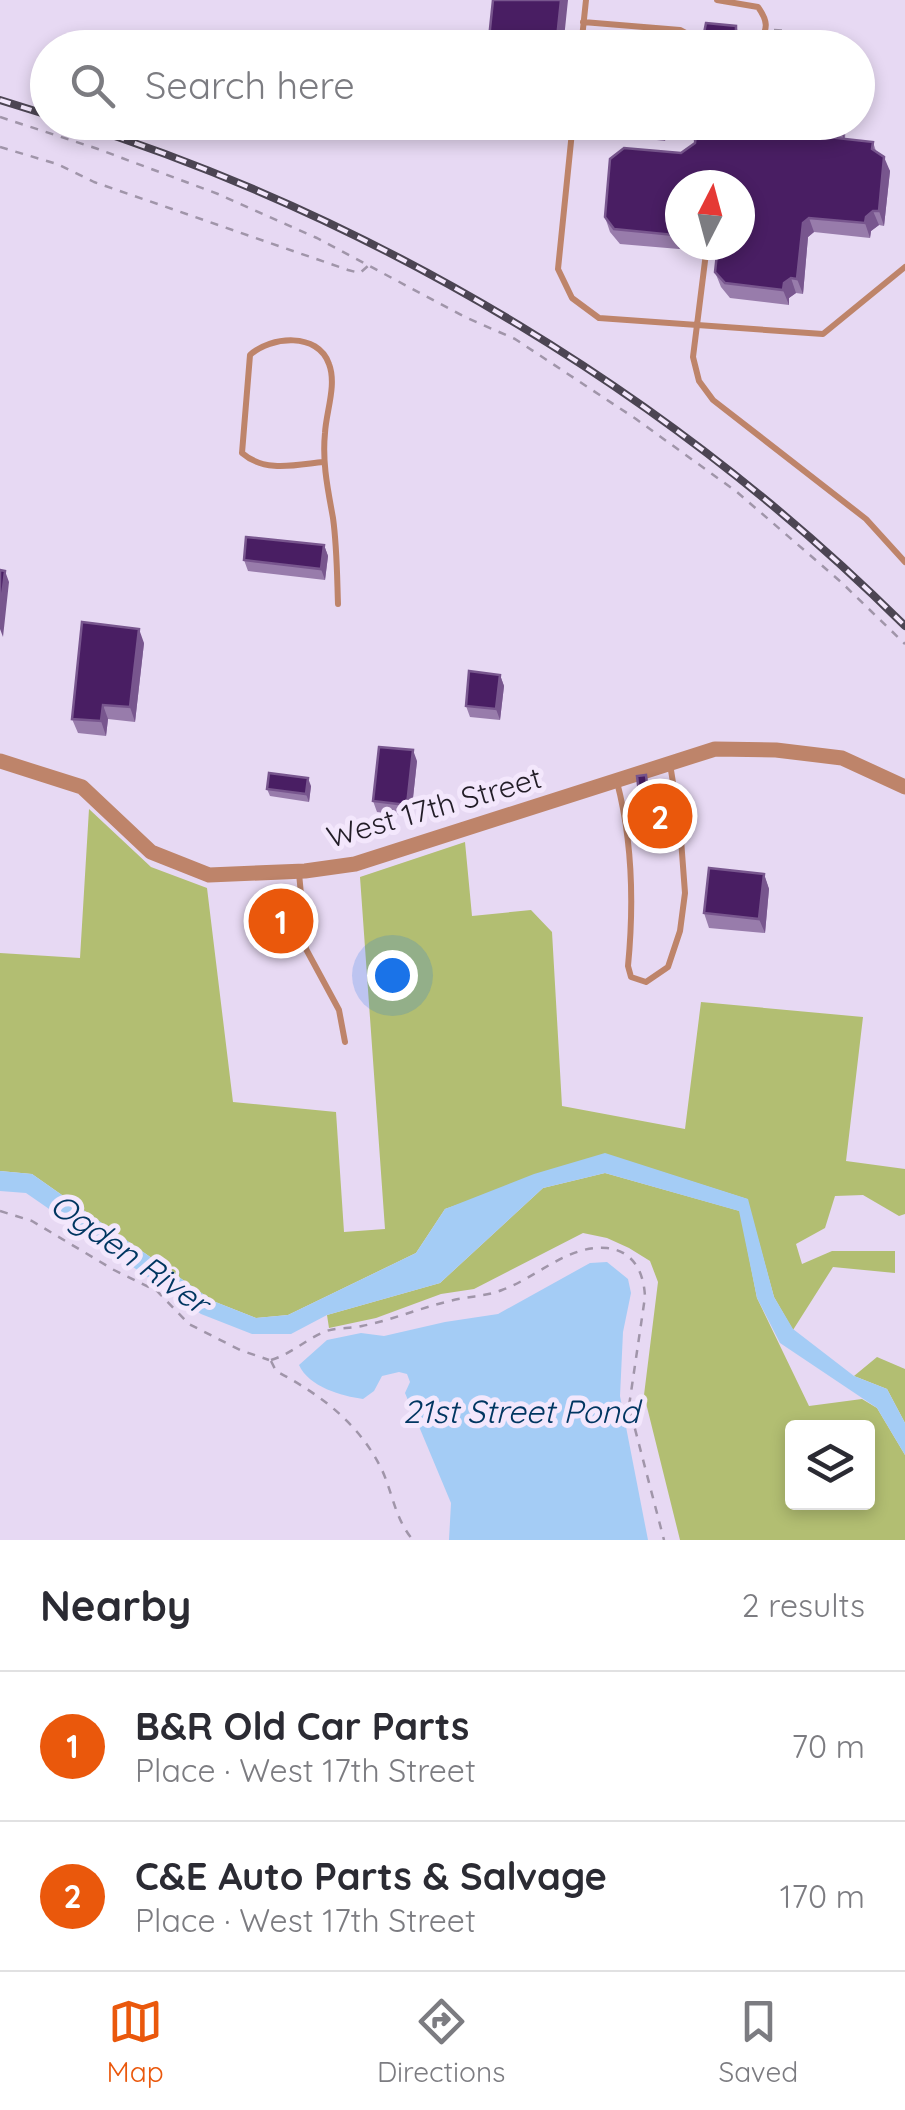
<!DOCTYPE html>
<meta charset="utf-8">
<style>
:root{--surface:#fff;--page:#f7f7f7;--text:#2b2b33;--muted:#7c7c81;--line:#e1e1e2;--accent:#ea580c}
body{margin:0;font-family:Quicksand,sans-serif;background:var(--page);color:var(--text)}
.controls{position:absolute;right:30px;bottom:30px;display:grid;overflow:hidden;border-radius:10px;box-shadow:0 5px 15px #0003}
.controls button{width:90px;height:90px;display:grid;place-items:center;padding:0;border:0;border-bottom:2px solid var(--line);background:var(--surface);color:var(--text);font:50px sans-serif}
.compass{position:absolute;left:665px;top:170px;width:90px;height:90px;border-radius:50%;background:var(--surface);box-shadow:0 5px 15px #0003;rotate:6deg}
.you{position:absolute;left:392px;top:975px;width:35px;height:35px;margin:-25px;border:8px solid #fff;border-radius:50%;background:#1a73e8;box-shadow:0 0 0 15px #1a73e833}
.badge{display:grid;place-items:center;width:65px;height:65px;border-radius:50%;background:var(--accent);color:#fff;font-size:32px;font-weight:700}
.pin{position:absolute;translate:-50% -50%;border:5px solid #fff;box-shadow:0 2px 10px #0006}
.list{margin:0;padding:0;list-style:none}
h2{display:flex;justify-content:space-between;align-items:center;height:130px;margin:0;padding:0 40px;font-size:42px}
h2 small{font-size:32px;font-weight:400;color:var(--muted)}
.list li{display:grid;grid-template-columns:65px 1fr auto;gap:30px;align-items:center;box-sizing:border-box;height:150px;padding:0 40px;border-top:2px solid var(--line)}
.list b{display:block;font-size:38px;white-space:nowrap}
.list p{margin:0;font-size:32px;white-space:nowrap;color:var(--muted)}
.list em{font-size:32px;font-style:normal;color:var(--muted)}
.icon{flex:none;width:55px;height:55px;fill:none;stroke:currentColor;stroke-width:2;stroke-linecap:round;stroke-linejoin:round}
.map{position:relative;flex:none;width:905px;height:1540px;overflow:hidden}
.search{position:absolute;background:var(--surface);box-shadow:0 5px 15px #0003;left:30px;right:30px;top:30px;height:110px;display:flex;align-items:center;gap:25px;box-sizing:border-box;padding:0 35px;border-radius:55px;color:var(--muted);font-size:38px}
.sheet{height:430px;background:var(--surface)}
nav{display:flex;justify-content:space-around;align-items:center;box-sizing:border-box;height:140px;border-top:2px solid var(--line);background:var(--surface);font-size:28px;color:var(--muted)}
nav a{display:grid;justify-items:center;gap:5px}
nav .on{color:var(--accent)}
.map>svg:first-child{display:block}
</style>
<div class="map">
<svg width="905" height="1540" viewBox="0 0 905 1540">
<rect width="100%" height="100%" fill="#e7d9f3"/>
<path fill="#b2be72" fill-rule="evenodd" d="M89,809l62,58 56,21 26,214 103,10 8,120 41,-3 -25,-352 105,-35 7,74 59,-6 21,22 10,174 123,23 16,-127 162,15 -17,144 59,8v45l-6,2 -36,-21 -28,1 -10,32 -29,16 6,20 30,-13h63v22l-62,-6 -40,63 -19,-33 -27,-98 -142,-45 -160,55 -29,44 -128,62 -32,3 -43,-17 -181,-127 -32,-3v-218l80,5z
M605,1173l135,38 17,87 52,108 53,-7 15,9 28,47v85h-225l-36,-145 14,-113 -8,-21 -21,-13 -22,-10 -24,-5 -109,56 -33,5 -65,24 -47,10 -2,-13 113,-32 103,-95zM792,1428h76v74h-76z
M877,1357l28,12v54l-18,-34 -33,-13z"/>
<path fill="#a4ccf5" d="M605,1153l143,46 26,98 19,32 61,47 33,13 18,34v32l-28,-47 -97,-65 -23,-45 -18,-87 -134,-38 -62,15 -103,95 -113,32 -36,19h-39l-51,-20 -175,-121 -26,-2v-20l32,3 181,127 43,17 32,-3 128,-62 29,-44 89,-35z
M607,1262l21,17 3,14 -8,39 -3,64 28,144h-199l2,-37 -46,-110 5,-11 -3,-8 -8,-2 -17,4 -8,15 -11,8c-21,-3 -54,-12 -64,-34l28,-25 34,-7 23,3 61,-14 53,-8 92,-51z"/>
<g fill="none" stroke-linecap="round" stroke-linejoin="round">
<path stroke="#a095a9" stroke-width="2.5" stroke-dasharray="8 8" stroke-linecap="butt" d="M774,30l14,1
M0,117l98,32 120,45 99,44 148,79 50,22 121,80 101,73 104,90 64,62
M0,147l57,17 37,18 254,88 12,3 9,-8
M0,1211l32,10 82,49 43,21 32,33 51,26 29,10
M271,1360c20,-6 34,-20 53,-28 11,-5 26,-3 38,-6 30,-6 58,-18 88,-25 18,-5 34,-4 52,-11 34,-12 67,-46 105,-42 27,3 37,25 38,49l-16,109 35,134
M271,1361l5,10c45,24 83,52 106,99 11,24 13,49 31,70"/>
<path stroke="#be846a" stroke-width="6" d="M717,0l41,7c10,14 10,21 2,35l-15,6
M583,22l97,8 28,15
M581,48l5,-48
M573,122l-15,147 14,29 27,20 224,16 82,-67
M707,245l-14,112 6,24 14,19 153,119 39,43
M323,462c-28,3 -58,11 -81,-9l8,-98c21,-19 68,-23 79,9 8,21 -3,48 -4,69 -3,30 3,57 8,85 4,29 4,57 5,86
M617,782c16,61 17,122 11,184l3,11 15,5 22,-15 12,-36 5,-38 -5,-67 -10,-62
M299,873l7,76 33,61 6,32"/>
<path stroke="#be846a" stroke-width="15" d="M0,761l82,26 69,65 58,23 96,-4 50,-7 360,-115 61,1 66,8 63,29"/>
<defs>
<path id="rail" d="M0,100l48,15
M72,122c310,98 603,275 833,504"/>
</defs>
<use href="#rail" stroke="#4c4553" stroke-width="8"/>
<use href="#rail" stroke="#f3e7fc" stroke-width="4" stroke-dasharray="11" stroke-linecap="butt"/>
</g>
<path fill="#987cab" d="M627,122h219l-1,17 28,3 3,9 14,20 -6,55 -5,-1 -8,6 -1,7 -56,-6 -6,5 -5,57 -7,-1 -7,5v7l-59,-7 -9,-11 -6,-15 25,-87h-60l-1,64 -59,-5 -10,-12 -5,-15 90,-74 -3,-6 -26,-3 -1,7 -25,-3z
M324,545l4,11 -3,24 -77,-9 -4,-11z
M144,643l-9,79 -27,-3 -2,17 -28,-3 -6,-14z
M500,675l4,11 -4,34 -30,-3 -4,-11z
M417,761l-6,55 -34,-4 -4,-11z
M649,783l9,12 11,-2 4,11 3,22 -12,2 2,16 -18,2 -4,-11z
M311,786l-2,16 -39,-6 -3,-7z
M764,874l5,15 -4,44 -56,-5 -5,-15z
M297,908l2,23 -34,3 -4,-11z"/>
<path fill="#78568e" d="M561,0h7l-5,48h-7z
M736,26l5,15v7h-5z
M660,122l6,12 -1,7 -5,-15z
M839,122h7l-2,18 -5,-15z
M884,157l6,14 -6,55 -5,-15z
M873,211l6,14 -8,6 -1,7 -5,-15 1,-6z
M809,218l5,14 -6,5 -5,57 -6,-15 6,-56z
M680,230v15h5l-6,4 -5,-14z
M791,278l5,15 -7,5v7l-6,-15 1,-7z
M324,545l4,11 -3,24 -4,-11z
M5,571l4,11 -6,55 -3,-8v-14z
M139,629l5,14 -9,79 -5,-15z
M500,675l4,11 -4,34 -4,-11z
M103,705l5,14 -2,17 -5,-15z
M413,750l4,11 -6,55 -4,-11z
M308,778l3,8 -2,16 -3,-8z
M669,793l4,11 3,22 -4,-11z
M764,874l5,15 -4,44 -6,-14z
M293,897l4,11 2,23 -4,-11z"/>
<path fill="#491e63" stroke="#78568e" stroke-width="2.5" d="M493,0h68l-5,48h-68z
M706,23l30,3v22h-35z
M657,42l9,6h-16z
M634,122h26v4z
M687,122h152v3l-20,-2 -1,13 55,6 -1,7 12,8 -5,54h-6l-7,6 -1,6 -56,-5 -6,5 -6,56 -6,-1 -7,5 -1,7 -58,-7 -10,-11 3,-27h22v-60h-60v45l-6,5 -60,-6 -9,-12 5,-58 14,-11 57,5 14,-10 1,-10z
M246,537l78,8 -3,24 -77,-9z
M0,570l5,1 -5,44z
M82,622l57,7 -9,78 -27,-2 -2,16 -29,-2z
M469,671l31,4 -4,34 -30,-3z
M379,747l34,3 -6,55 -34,-4z
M269,773l39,5 -2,16 -39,-5z
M646,775l1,9 7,-1 1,12 14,-2 3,22 -12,2 2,16 -18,2 -7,-59z
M709,868l55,6 -5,45 -55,-6z
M293,897l2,23 -34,3 -2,-23z"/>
<g text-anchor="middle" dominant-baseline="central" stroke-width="10" stroke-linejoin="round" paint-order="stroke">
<g font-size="30" fill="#221d27" stroke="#f3e7fc">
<text transform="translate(434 807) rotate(-16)">West 17th Street</text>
</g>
<g font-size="32" font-style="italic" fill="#003661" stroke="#f3e7fc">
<text transform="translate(130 1253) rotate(35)">Ogden River</text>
<text x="521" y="1411">21st Street Pond</text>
</g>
</g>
</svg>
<div class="controls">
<button><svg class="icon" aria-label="layers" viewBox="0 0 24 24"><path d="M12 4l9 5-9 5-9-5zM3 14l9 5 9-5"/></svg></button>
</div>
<svg class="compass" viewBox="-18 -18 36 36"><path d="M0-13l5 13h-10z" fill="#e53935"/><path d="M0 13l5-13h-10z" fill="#7c7c81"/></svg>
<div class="you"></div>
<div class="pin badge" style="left:281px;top:921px">1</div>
<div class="pin badge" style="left:660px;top:816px">2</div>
<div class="search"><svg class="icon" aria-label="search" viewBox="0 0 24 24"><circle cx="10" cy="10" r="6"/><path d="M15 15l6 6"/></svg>Search here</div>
</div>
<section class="sheet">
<h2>Nearby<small>2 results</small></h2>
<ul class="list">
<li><span class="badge">1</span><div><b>B&amp;R Old Car Parts</b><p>Place · West 17th Street</p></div><em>70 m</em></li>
<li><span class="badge">2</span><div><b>C&amp;E Auto Parts &amp; Salvage</b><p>Place · West 17th Street</p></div><em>170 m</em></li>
</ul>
</section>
<nav>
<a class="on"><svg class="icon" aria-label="map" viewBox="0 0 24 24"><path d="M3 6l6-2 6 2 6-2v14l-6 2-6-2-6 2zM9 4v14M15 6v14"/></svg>Map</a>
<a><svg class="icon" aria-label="directions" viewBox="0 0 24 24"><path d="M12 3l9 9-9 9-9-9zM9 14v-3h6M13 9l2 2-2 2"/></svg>Directions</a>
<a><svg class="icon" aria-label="saved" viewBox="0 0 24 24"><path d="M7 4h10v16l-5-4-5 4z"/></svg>Saved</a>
</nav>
